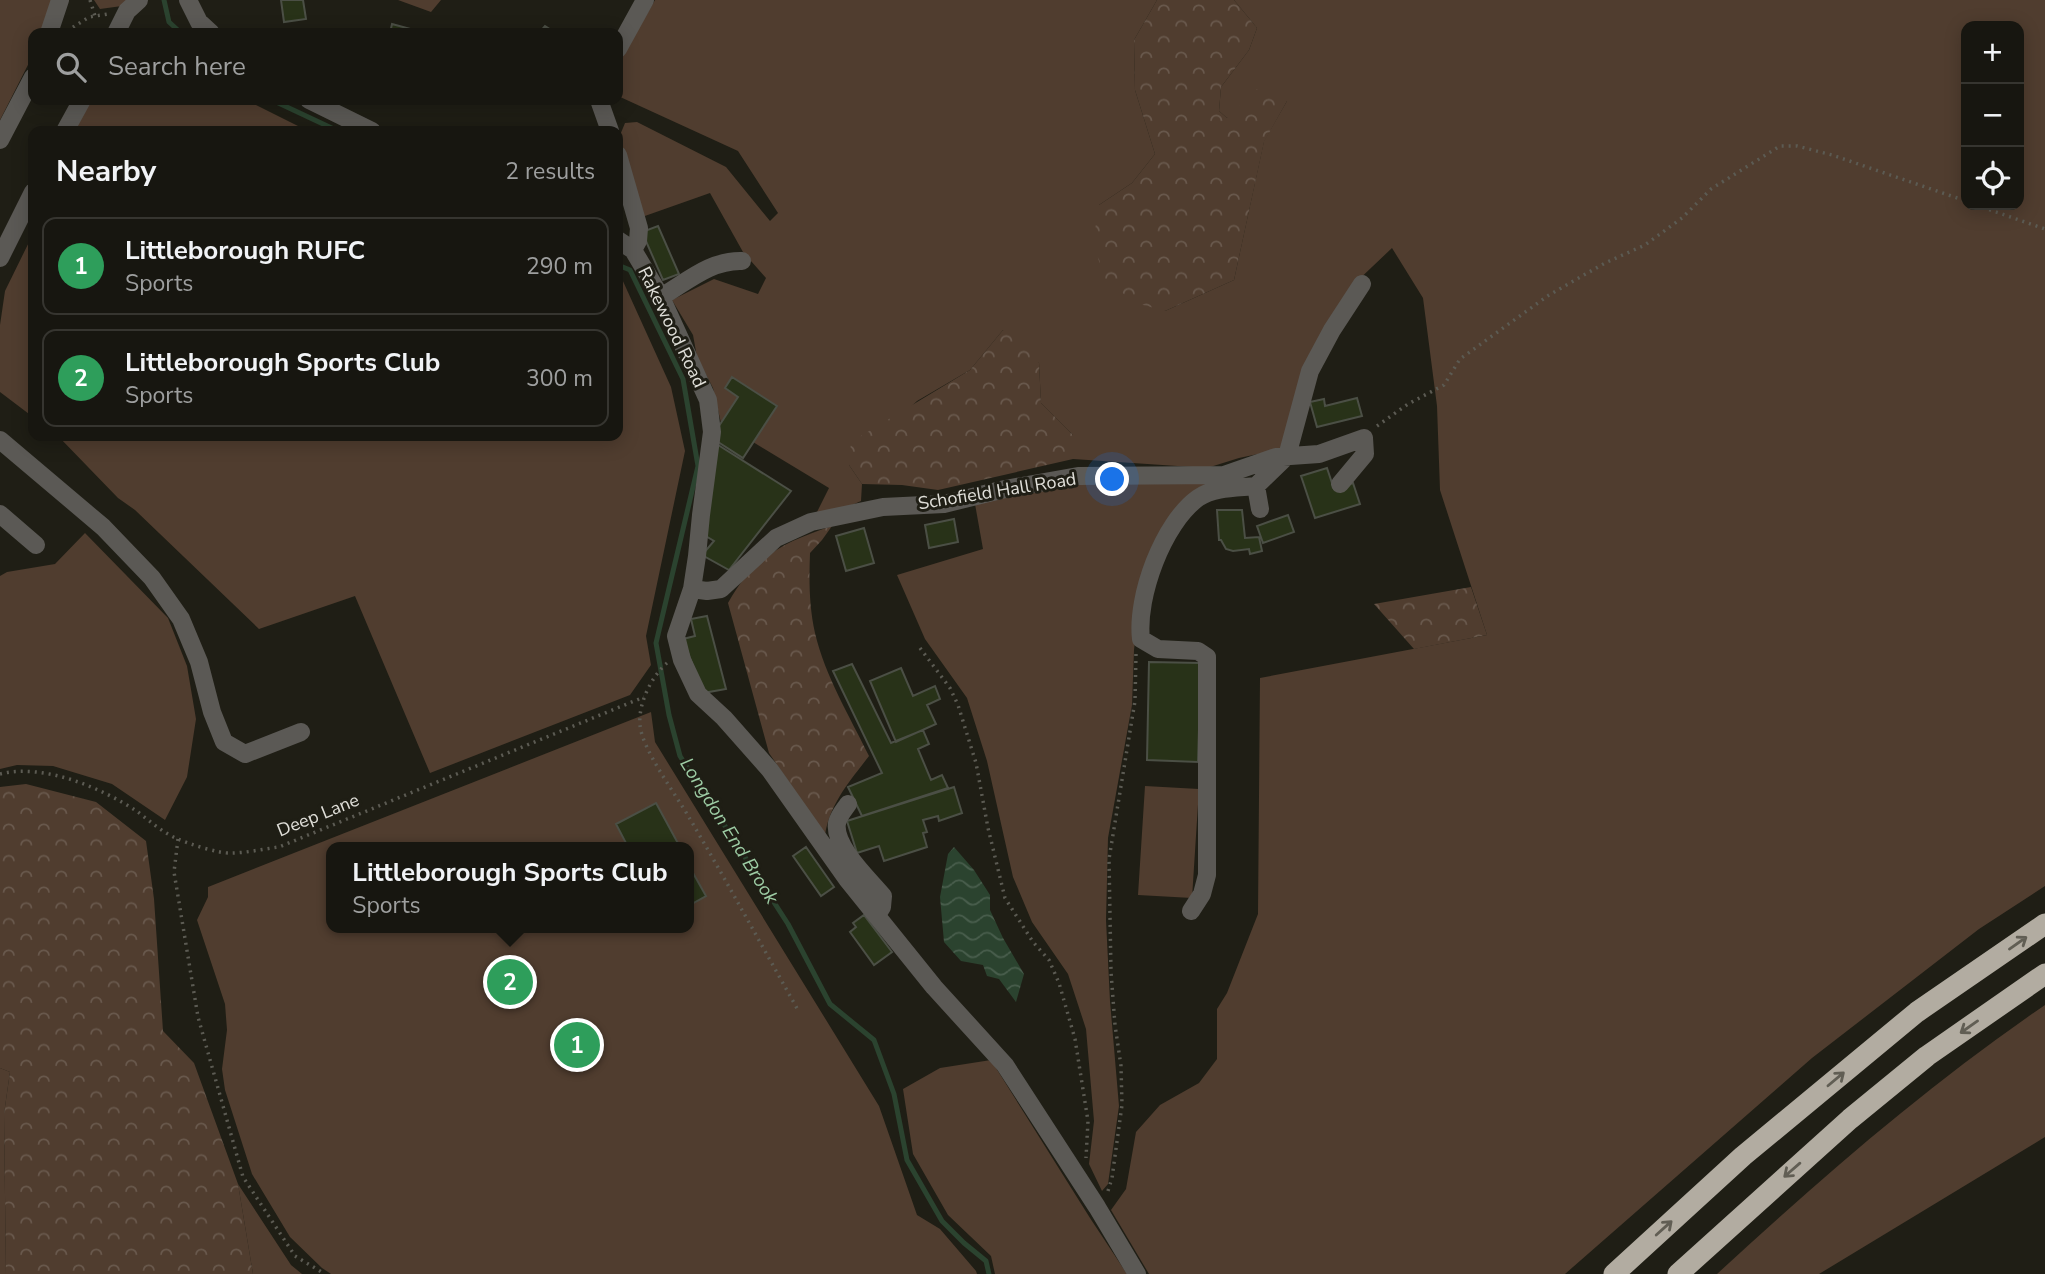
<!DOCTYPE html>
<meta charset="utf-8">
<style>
:root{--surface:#171610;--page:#24231e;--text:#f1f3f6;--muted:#9e9f9f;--line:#363530;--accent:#59c8e4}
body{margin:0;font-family:"Nunito Sans",sans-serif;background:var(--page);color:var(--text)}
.controls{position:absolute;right:21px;top:21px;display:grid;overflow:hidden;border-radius:14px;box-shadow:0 4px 18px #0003}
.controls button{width:63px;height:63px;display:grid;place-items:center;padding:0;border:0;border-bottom:2px solid var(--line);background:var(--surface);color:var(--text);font:35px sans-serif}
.you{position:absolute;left:1113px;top:480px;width:24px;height:24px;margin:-18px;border:5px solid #fff;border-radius:50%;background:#1a73e8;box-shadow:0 0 0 10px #1a73e833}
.badge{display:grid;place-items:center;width:46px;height:46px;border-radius:50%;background:var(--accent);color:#fff;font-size:23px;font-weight:700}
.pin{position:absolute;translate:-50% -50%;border:4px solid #fff;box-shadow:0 2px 7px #0006}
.popup{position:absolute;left:326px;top:842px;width:368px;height:91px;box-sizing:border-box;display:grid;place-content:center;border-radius:14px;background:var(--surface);filter:drop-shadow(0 2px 5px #0005);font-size:23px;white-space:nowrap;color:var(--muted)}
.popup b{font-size:26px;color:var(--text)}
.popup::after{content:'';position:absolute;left:50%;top:100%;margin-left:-14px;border:14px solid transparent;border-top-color:var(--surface)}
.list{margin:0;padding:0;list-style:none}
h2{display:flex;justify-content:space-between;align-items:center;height:91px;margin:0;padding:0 28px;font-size:30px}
h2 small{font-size:23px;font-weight:400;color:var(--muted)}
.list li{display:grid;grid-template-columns:46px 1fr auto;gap:21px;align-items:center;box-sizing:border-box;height:98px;margin:0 14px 14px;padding:0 14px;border:2px solid var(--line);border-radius:14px}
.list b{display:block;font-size:26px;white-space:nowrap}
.list p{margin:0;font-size:23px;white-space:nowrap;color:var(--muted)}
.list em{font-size:23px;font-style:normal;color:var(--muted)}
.icon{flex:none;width:38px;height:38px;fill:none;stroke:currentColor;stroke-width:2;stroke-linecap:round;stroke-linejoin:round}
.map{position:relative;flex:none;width:2045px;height:1274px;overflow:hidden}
.search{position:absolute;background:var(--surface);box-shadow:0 4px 18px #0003;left:28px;top:28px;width:595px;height:77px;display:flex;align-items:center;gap:18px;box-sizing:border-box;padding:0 24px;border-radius:14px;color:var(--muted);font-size:26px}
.panel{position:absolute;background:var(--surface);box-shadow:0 4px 18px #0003;left:28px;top:126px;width:595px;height:315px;border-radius:14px}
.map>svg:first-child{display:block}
</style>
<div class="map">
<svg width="2045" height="1274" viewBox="0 0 2045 1274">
<defs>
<pattern id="forest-crowns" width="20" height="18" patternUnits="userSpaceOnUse" patternTransform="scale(1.75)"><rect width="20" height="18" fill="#503d2f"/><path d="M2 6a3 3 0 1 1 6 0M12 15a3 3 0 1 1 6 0" fill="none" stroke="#69594d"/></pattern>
<pattern id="water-waves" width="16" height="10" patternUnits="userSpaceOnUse" patternTransform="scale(1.75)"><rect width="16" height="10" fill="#2b432f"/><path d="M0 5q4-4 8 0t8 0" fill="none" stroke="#495e4d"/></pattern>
</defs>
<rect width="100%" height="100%" fill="#1f1e15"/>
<path fill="#503d2f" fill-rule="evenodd" d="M0,0h53l-11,33h-9v22l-33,65z
M94,0h35l-7,6 -22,3z
M398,0h43l-10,12z
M655,0h502l-23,40 1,50 20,64 -23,29 -33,22 66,106 69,-31 30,-139 23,-40 -60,17 -8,-7 2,-24 28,-37 8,-22 -23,-28h811v886l-66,43 -167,129 -247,216h-416l-38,-64 15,-21 10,-57 24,-27 39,-22 18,-24v-50l10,-16 31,-79 2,-236 227,-43 -47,-145 -3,-84 -14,-108 -31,-50 -40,38 -70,163 -43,9 -32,10 -134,-9v-24l-32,-32 -2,-40 -36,-33 -33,40 -53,31 -68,64 13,19 -1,17 -34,15 -10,-4 12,-24 -76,-46 23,-36 -44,-29 -7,11 13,9 -17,26 -8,-35 -16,-31 -4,-22 -21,-35 42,-21 44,15 8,-16 -23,-26 -33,-59 -68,24 -24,-77 7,-17 12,-1 89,45 44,54 8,-8 -40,-62 -120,-55v-32zM1966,26h53v179h-53z
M90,100h156l62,31h-235z
M33,234v183l-33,-25v-67l5,-34z
M618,275l4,4 49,108 14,64 -39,185 5,29 -21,30 -200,78 -75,-177 -96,33 -124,-119 -17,-12 -60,-62h560z
M1259,471l-78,32 -40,85 -7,62 -2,55 -24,133 -2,82 4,81 9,105 -11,78 -6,7 -13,-27 5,-43 -8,-92 -18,-55 -36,-52 -19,-45 -26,-116 -20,-63 -42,-59 -28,-64 86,-26 -8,-45 100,-21z
M85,533l83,85 19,48 9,53 -9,58 -22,43 -53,-36 -59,-18 -36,-1 -17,4v-193l7,-4 48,-8z
M651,712l4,30 224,364 38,109 23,14 36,42 1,3h-646l-9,-6 -32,-31 -38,-63 -27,-84 -3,-21 5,-39 -2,-26 -28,-84 11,-23v-10zM332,847h356v81h-356z
M1145,786l54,3 -7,109 -54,-3z
M2045,1005v132l-226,137h-102c104,-96 211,-189 328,-269z
M991,1060l99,158 37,56h-132l-4,-18 -43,-41 -35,-61 -10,-65 37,-21z
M0,1068l10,4 -6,42 2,160h-6z
M238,1184l53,81 11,9h-49z"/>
<path fill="url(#forest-crowns)" d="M1157,0h77l23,28 -8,22 -28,37 -2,24 8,7 30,-29 15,-2 15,14 -23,41 -30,138 -69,31 -29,-8 -31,-23 -12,-38 6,-37 33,-22 23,-29 -20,-64 -1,-50z
M1003,330l22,5 14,28 2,40 32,32v24l-135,31 -36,-5 -40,-1 -13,-19 2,-23 119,-72z
M832,526l-10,14 -12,13c-1,27 -1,53 5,80 10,43 35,84 54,123 -19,25 -39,47 -44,79l-56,-82 -41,-150c25,-46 56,-61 104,-77z
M1471,587l16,48 -73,14 -40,-45z
M26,784l70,18 50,39 8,58 9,132 31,32 44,121 15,90h-247l-2,-160 6,-42 -10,-4v-281z"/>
<path fill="url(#water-waves)" d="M954,847l20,23 16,25v15l13,28 21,36 -8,28 -17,-23 -12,-3 -4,-11 -22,-4 -17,-19 -4,-45 8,-43z"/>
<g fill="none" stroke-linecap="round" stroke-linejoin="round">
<path stroke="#2b432f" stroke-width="5" d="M164,0l5,22 12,11
M272,100l66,31
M618,265l12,5 53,109 15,87 -42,177 13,72 11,41 108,168 42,80 44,36 20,54 13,66 35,61 22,22 22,18 3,13"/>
</g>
<path fill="#283218" stroke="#4b4f45" stroke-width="2" d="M281,0h22l3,19 -22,3z
M392,24l33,9h-35z
M545,26l11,7h-17z
M658,226l21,48 -16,6 -21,-48z
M732,377l45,29 -34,52 -28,-18v-8l23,-35 -13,-9z
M1357,398l5,18 -45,11 -7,-25 14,-3 1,7z
M715,443l76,48 -62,79 -27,-15 12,-14 -10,-6z
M1327,468l7,21 19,-6 7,21 -45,14 -14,-42z
M1217,510h25l3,28 14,-1 3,14 -12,3 -1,-5 -16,2 -7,-2 -5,-9h-2z
M1288,515l6,17 -31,11 -6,-17z
M954,519l4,23 -29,6 -4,-23z
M864,528l10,35 -28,8 -10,-35z
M707,616l19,73 -23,4 -20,-54 12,-3 -4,-17z
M1149,662l52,1 -3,99 -51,-2z
M852,664l39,79 32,-13 6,14 -11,5 13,31 11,-5 6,13 -86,28 -14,-29 34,-14 -49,-102z
M901,668l12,28 22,-10 5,13 -13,6 9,19 -40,18 -26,-61z
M954,787l8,26 -23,8 -1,-5 -15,4 4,12 -4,1 4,14 -43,14 -5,-15 -22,7 -10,-32z
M656,803l24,44h-52l-12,-23z
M806,847l28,40 -13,9 -28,-40z
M688,864l18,32 -18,10z
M864,915l28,37 -18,13 -24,-33 6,-5 -3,-4z"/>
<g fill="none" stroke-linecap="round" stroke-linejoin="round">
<path stroke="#5c5b53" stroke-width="3.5" stroke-dasharray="2 5" stroke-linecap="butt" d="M90,0l5,16
M67,31l22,-14 19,-3
M1976,205l69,24
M1377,426l31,-22 36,-19 16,-26 89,-64 56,-32 40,-18 37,-27 29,-29 69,-43h17l35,9 134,46
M920,648l30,40 8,17 18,58 12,65 17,70 28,44 16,18 10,23 16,56 13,82 -2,37
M667,663c-16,14 -29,41 -27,62 2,25 37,71 50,94 37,63 72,127 108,191
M0,774c44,-11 102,14 138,38 13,10 25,21 40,27 11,5 42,15 53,14 15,0 32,-4 48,-6l365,-150
M178,839l-4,33 24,145 45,160 52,79 30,18
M1108,1191l4,-13 10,-73 -1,-39 -6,-41 -4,-53 -2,-113 26,-158 1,-47"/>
<path stroke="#5b5955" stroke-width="18" d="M188,0l11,22 12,11
M49,33l11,-33
M116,33l11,-22 12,-11
M618,49l27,-49
M309,100l63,31
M599,100l11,31
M65,131l17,-31
M0,140l33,-63
M618,155l21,73 -1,13 -5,9
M618,240l15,10 28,47 47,103 4,32 -11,83 -4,41 -5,33 -16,47 6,24 16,34 26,24 46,52 77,109 87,108 71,78 92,142 40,67
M0,258l33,-66
M661,297c27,-16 50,-37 81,-36
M0,440l103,87 49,51 29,41 18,43 13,50 12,30 21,12 56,-22
M1260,509l-4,-23 31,-30 23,-85 22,-41 30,-46
M0,514l36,31
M692,589l15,2 14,-2 55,-51 35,-16 72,-15 61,-3 61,-15 73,-13 146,-1 52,-18 43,-3 45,-16 1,16 -25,30
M848,804c-4,6 -9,11 -11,19 -4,23 32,56 46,73l-1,11 -5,8
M1191,911l11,-17 5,-19v-218l-9,-6 -40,-2 -17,-10c-5,-42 22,-116 57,-141 16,-11 39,-10 58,-12"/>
<path stroke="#b2aca1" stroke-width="21" d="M1614,1274l129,-118 174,-144 128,-88
M1678,1274l172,-155 77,-63 118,-82"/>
</g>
<defs><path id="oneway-shaft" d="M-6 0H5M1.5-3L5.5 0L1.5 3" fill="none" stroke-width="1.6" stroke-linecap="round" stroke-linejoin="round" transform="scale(1.75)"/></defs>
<g stroke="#615e54">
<use href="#oneway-shaft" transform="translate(2018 943) rotate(-35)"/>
<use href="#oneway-shaft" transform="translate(1969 1027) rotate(145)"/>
<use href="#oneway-shaft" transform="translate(1836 1079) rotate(-40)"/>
<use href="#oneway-shaft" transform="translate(1792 1170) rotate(139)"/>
<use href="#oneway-shaft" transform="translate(1664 1228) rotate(-42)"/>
</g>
<g text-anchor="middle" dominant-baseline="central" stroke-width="6" stroke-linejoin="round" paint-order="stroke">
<g font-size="18" fill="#e0dfd9" stroke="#1f1e15">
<text transform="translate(672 327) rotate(64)">Rakewood Road</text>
<text transform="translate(997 491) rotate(-9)">Schofield Hall Road</text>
<text transform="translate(318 815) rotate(-22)">Deep Lane</text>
</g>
<g font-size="19" font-style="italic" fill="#9dcca4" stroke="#1f1e15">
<text transform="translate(729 831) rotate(58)">Longdon End Brook</text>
</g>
</g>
</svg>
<div class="controls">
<button>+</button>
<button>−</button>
<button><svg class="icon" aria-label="locate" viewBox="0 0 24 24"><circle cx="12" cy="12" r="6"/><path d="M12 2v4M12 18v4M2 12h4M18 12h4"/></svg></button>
</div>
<div class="you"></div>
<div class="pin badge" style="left:577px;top:1045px;background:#2e9e5b">1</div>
<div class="pin badge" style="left:510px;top:982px;background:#2e9e5b">2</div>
<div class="popup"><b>Littleborough Sports Club</b>Sports</div>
<div class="search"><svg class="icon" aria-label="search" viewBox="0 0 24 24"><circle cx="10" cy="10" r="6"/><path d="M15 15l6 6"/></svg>Search here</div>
<section class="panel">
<h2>Nearby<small>2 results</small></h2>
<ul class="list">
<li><span class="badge" style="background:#2e9e5b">1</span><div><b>Littleborough RUFC</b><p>Sports</p></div><em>290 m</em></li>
<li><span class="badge" style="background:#2e9e5b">2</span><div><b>Littleborough Sports Club</b><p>Sports</p></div><em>300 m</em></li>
</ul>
</section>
</div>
